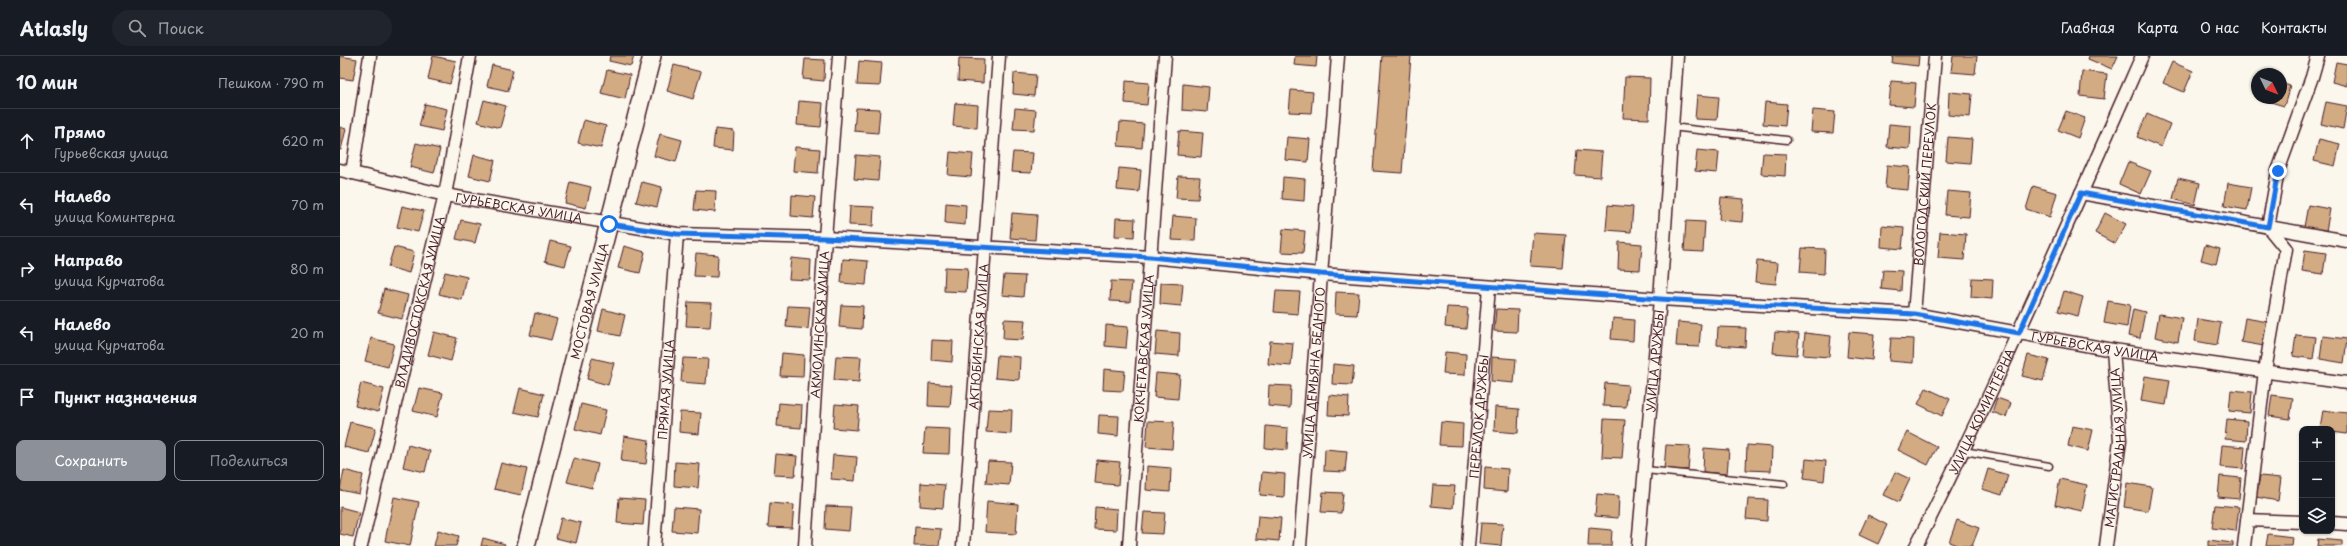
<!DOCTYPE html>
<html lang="ru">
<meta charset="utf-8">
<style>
:root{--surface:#171b24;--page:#20242c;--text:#f1f3f6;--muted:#9ea1a6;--line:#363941;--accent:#8c9099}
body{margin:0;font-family:"Playpen Sans",sans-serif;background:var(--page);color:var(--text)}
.controls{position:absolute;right:12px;bottom:12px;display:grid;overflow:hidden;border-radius:8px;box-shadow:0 1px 3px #0004}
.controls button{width:36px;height:36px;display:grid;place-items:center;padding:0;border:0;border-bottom:1px solid var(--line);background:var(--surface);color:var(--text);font:20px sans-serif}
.compass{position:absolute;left:1911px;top:12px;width:36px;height:36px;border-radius:50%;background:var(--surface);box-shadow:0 1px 3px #0004;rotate:133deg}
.stop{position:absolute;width:12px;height:12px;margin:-9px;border:3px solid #1a73e8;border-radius:50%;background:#fff}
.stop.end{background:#1a73e8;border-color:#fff;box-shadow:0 1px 4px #0008}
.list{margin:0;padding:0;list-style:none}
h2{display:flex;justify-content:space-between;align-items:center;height:52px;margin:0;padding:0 16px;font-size:17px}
h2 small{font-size:13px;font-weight:400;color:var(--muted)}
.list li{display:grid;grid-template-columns:26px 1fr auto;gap:12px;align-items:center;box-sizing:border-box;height:64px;padding:0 16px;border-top:1px solid var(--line)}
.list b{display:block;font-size:15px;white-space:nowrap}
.list p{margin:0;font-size:13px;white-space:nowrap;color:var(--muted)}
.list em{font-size:13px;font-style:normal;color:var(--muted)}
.actions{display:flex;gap:8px;padding:12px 16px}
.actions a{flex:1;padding:9px 0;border:1px solid var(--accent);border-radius:8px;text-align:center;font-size:14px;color:var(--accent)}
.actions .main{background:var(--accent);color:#fff}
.icon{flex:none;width:22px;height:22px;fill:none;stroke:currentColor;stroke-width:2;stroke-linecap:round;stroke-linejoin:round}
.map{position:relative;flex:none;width:2007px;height:490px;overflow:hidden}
header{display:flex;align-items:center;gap:24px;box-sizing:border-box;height:56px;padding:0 20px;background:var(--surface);border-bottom:1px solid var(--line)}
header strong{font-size:19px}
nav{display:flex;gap:22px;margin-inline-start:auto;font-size:14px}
.search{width:280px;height:36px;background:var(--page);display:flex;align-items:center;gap:10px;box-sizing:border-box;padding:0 14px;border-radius:22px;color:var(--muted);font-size:15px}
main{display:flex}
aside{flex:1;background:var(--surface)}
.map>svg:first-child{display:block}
</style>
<header>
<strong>Atlasly</strong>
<div class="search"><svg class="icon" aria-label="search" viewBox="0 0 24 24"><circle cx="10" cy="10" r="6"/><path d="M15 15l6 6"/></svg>Поиск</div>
<nav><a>Главная</a><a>Карта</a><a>О нас</a><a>Контакты</a></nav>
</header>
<main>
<aside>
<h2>10 мин<small>Пешком · 790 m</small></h2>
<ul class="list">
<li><svg class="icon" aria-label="ahead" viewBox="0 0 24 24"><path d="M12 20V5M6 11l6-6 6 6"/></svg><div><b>Прямо</b><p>Гурьевская улица</p></div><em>620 m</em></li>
<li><svg class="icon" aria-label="left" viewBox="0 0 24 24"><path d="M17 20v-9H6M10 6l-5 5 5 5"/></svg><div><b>Налево</b><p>улица Коминтерна</p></div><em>70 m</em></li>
<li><svg class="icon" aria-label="right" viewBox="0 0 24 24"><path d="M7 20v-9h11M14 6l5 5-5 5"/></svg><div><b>Направо</b><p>улица Курчатова</p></div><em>80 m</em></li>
<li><svg class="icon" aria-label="left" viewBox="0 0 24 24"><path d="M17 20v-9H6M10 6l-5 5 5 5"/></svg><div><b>Налево</b><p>улица Курчатова</p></div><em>20 m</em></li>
<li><svg class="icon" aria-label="arrive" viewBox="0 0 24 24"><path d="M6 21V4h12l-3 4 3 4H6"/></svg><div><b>Пункт назначения</b></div></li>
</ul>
<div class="actions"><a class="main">Сохранить</a><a>Поделиться</a></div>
</aside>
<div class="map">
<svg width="2007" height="490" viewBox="0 0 2007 490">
<rect width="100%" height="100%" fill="#fbf7ec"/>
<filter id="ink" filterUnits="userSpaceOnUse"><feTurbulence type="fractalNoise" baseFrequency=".025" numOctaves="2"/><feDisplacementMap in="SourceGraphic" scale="8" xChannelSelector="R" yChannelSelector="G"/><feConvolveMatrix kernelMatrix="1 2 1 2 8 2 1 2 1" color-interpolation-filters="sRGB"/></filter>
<g filter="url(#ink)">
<path fill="#d2ab83" stroke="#4a1f2b" d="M0,0l17,3 -4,21 -13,-2z
M93,0l23,5 -6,23 -22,-5z
M270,0h24l-3,10 -22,-5z
M955,0h22l-1,11 -22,-2z
M1042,0h29l-9,117 -29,-2z
M1553,0h26l-1,10 -26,-3z
M1613,0h24l-2,18 -24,-2z
M1749,0h29l-6,13 -24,-10z
M619,2l25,1 -1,24 -25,-2z
M465,3l20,1 -1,21 -21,-2z
M519,5l23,2 -2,23 -23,-1z
M1832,6l21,9 -9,21 -21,-9z
M1996,6l11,2v22l-15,-4z
M152,9l21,5 -5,21 -21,-5z
M334,9l27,7 -8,27 -26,-8z
M267,14l23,5 -5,24 -24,-6z
M1742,15l25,3 -3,25 -24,-3z
M674,17l22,2 -2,21 -21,-2z
M1285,21l25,1 -1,41 -26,-1z
M786,25l23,2 -2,22 -22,-2z
M1551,25l25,2 -2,24 -25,-2z
M1941,27l9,3 -6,20 -20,-6v-2h17z
M843,28l26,3 -2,25 -25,-2z
M951,34l22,2 -2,21 -22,-1z
M1609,36l23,2 -2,23 -22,-2z
M1357,39l22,2 -2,23 -22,-1z
M144,44l22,6 -6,22 -22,-6z
M459,45l24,2 -2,24 -24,-2z
M1425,46l22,2 -2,22 -22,-2z
M1986,46l21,4 -4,23 -22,-5z
M615,47l23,2 -1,23 -24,-2z
M85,48l22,5 -5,22 -23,-5z
M516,52l24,1 -2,24 -24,-2z
M675,52l21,2 -2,20 -21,-1z
M1473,54l22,2 -2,21 -22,-1z
M1726,55l19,7 -7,20 -20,-8z
M1807,58l23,10 -9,23 -24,-10z
M244,64l22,6 -5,22 -23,-5z
M780,66l24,2 -2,24 -24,-2z
M1549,68l22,2 -1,23 -23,-2z
M0,71l6,2 -5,21h-1z
M375,73l19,2 -1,19 -20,-2z
M839,75l24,2 -2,24 -24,-2z
M320,78l22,6 -6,22 -22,-6z
M947,81l23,2 -2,23 -23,-2z
M1608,81l24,2 -2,24 -24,-2z
M1979,83l21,5 -5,22 -21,-5z
M76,87l24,6 -6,24 -24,-6z
M455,91l25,2 -2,24 -25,-2z
M1237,94l25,2 -2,25 -25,-2z
M1357,94l22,2 -2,21 -22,-2z
M610,96l23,2 -2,23 -23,-2z
M673,96l20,1 -2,20 -20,-1z
M1423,97l23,1 -1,22 -24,-2z
M134,99l21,5 -5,21 -21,-5z
M516,99l24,2 -2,24 -24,-2z
M1788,106l23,9 -10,23 -22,-10z
M1547,109l23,2 -2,23 -23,-2z
M779,112l22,2 -2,22 -22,-2z
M838,120l22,1 -2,22 -22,-1z
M943,121l22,2 -1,22 -22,-2z
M1838,122l22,5 -5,22 -22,-6z
M230,126l21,5 -5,21 -21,-5z
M302,126l20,5 -5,20 -21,-5z
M1888,127l23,4 -4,23 -23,-4z
M1693,130l24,7 -7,24 -24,-8z
M356,134l20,1 -1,21 -21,-2z
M1607,135l24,2 -2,24 -24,-2z
M452,139l23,2 -2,21 -22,-2z
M1381,141l23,2 -2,23 -23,-2z
M606,147l20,2 -1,20 -20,-2z
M1268,149l25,2 -2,25 -25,-2z
M1968,149l22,4 -4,22 -22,-4z
M62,150l22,5 -6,21 -21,-5z
M510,150l24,1 -1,19 -24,-1z
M672,157l25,2 -2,25 -25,-2z
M1765,157l21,11 -11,20 -20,-11z
M833,160l23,2 -1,23 -24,-1z
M776,162l19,1 -1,18 -19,-1z
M121,164l19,4 -5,19 -19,-4z
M1346,165l19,1 -2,30 -19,-1z
M1542,170l22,2 -2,21 -21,-2z
M943,173l22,2 -2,22 -22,-1z
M1600,176l26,2 -2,26 -26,-2z
M1193,177l33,2 -3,33 -33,-2z
M210,185l21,5 -6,20 -20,-5z
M1279,186l23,2 -2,26 -22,-1z
M1865,189l15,4 -4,15 -15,-4z
M284,190l21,6 -5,21 -22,-5z
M54,191l20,5 -5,21 -21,-6z
M1462,192l23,1 -1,25 -24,-2z
M1965,194l21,3 -3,21 -21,-3z
M356,197l22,2 -1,22 -23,-1z
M451,202l20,2 -1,20 -21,-1z
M503,203l25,2 -2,24 -25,-2z
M1417,205l21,2 -2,21 -21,-2z
M605,211l23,1 -2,24 -22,-1z
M1543,214l19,1 -1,20 -20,-2z
M105,216l22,5 -5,23 -23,-6z
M664,219l21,1 -2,21 -21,-2z
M1632,222l21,1 -1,20 -21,-2z
M771,225l21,1 -2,20 -20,-1z
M821,227l22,1 -2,22 -21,-2z
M44,233l24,6 -6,24 -24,-6z
M936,235l24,1 -2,22 -24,-2z
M1724,235l19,6 -5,19 -20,-5z
M996,236l23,1 -2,22 -22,-1z
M1768,245l22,4 -3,22 -23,-4z
M348,246l24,1 -2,24 -24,-1z
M501,249l22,1 -1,23 -23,-2z
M448,250l22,1 -2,22 -22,-2z
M1107,251l21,1 -2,21 -21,-2z
M263,253l22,6 -5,21 -22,-5z
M1156,253l22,1 -1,22 -23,-1z
M1793,253l12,3 -5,26 -12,-2z
M195,257l22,6 -6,21 -21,-5z
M1819,258l23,4 -4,24 -23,-5z
M1273,262l21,2 -1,21 -22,-2z
M1905,262l23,4 -4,24 -23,-4z
M664,263l21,1 -2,20 -20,-1z
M1858,263l23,4 -4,22 -22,-4z
M1338,266l23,2 -2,23 -23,-1z
M766,269l22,2 -2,21 -21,-2z
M1378,271l28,1 -1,19 -28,-2z
M817,275l23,2 -1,23 -24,-2z
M94,276l23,6 -6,23 -23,-6z
M1435,276l24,2 -2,21 -24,-2z
M1509,276l25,2 -2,26 -25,-3z
M1465,277l26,3 -2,21 -26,-2z
M1956,279l20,2 -3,22 -20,-3z
M1983,280l24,3 -3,24 -24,-4z
M31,282l23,6 -6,23 -23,-6z
M1551,282l23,1 -1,24 -24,-2z
M592,284l21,1 -1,21 -21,-2z
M930,285l23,2 -2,23 -23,-2z
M1105,296l21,2 -1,21 -22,-1z
M442,297l22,2 -1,22 -23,-1z
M657,299l23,2 -1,23 -24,-2z
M1688,299l21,5 -6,21 -21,-5z
M496,300l25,1 -2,25 -25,-2z
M1152,301l24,2 -2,24 -23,-2z
M252,302l22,5 -6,22 -21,-6z
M343,302l25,1 -2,25 -25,-2z
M993,308l21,2 -2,19 -20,-1z
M764,313l21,2 -2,20 -20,-1z
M816,317l24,2 -2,24 -24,-2z
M1805,320l25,4 -4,25 -25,-4z
M21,327l23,6 -6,23 -23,-6z
M589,327l23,2 -2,22 -22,-1z
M1265,327l23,2 -2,22 -23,-1z
M929,329l22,1 -1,22 -22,-2z
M79,332l24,5 -6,24 -24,-6z
M180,332l24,6 -6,23 -24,-5z
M1586,332l24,11 -8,17 -24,-12z
M1891,334l21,2 -2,21 -21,-2z
M989,339l20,2 -1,19 -20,-1z
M1932,339l21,3 -3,21 -21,-3z
M1657,342l14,5 -5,14 -14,-5z
M439,347l23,2 -1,23 -24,-2z
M241,348l25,6 -6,25 -25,-6z
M495,348l24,2 -2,24 -24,-2z
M1155,351l24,2 -1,24 -24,-2z
M648,353l24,1 -1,24 -25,-2z
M1983,354l24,3v21l-15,-2v-3h-12z
M340,356l21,1 -2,21 -20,-2z
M759,359l20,1 -1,20 -20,-2z
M1264,363l21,1 -3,38 -20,-1z
M1887,363l20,2 -1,20 -21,-2z
M808,365l26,1 -2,27 -26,-2z
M10,366l26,6 -7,25 -25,-6z
M1101,366l22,2 -1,22 -23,-1z
M926,370l22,2 -1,22 -22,-2z
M1732,370l21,4 -5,21 -20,-5z
M585,372l25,1 -1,25 -26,-1z
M1567,376l30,15 -9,18 -30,-15z
M284,380l25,4 -3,24 -25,-3z
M68,389l22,6 -5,21 -22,-5z
M1326,389l24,1 -2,24 -24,-1z
M1407,389l25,2 -1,24 -25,-1z
M1882,389l23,2 -2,22 -23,-2z
M1364,392l25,2 -2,24 -24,-2z
M985,393l22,2 -2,21 -21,-1z
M436,398l21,2 -2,20 -21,-1z
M493,399l24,2 -2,24 -24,-2z
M234,402l24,6 -6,24 -25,-6z
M1466,403l20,2 -2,20 -20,-3z
M757,404l23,2 -2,23 -23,-2z
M648,405l23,1 -2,23 -23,-2z
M335,406l25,2 -2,24 -24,-2z
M161,407l26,6 -6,26 -27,-6z
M807,410l24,2 -1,24 -24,-2z
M1145,411l23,2 -1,23 -23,-2z
M1648,413l20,6 -6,20 -20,-6z
M4,414l19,5 -4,19 -19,-4z
M922,416l23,2 -1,23 -24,-2z
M1555,416l15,7 -11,23 -15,-7z
M1880,420l21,2 -2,21 -21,-2z
M1920,420l21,2 -3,23 -22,-4z
M1720,423l27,6 -5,26 -27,-6z
M581,427l24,2 -2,23 -23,-2z
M1787,427l25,4 -4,24 -24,-4z
M1093,429l22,1 -2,22 -22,-2z
M983,436l20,1 -2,20 -20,-1z
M1257,438l22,2 -1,22 -23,-2z
M54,441l25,5 -9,44 -25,-5z
M279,442l26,2 -2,25 -26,-2z
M1408,443l20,1 -1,21 -21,-2z
M647,445l31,3 -2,30 -31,-2z
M430,447l24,2 -2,23 -24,-1z
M1875,449l24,2 -3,24 -24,-3z
M486,450l25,1 -2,24 -24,-2z
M0,451l19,5 -6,25 -13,-3z
M334,451l25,2 -2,24 -25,-2z
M755,451l22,2 -1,21 -22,-1z
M804,456l21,1 -2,21 -21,-1z
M1528,459l19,10 -9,19 -19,-9z
M918,460l23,2 -2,23 -23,-2z
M221,462l20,5 -5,20 -20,-5z
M1617,464l22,8 -7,18h-13l-10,-4z
M1141,467l22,1 -2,22 -22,-2z
M575,471l26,2 -2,17h-25z
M1249,472l23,2 -1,16h-23z
M98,474l21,6 -3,10h-22z
M1928,478l25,3 -1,9h-26z
M143,482l22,6 -1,2h-23z
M1978,483l24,2v5h-25z
M1868,484l25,3v3h-25z"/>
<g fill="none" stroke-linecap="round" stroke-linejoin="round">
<defs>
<path id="lane" d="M1331,71l116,13
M1624,395l85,15
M1305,414l139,14"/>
<g id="street">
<path id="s1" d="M0,114l105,25 232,39 148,4 325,19 171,17 339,25 254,15 199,36 234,33"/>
<path d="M12,117l18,-117"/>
<path d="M1741,137l266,48"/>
<path id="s2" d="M1574,258l21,-258"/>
<path d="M1907,464l55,2"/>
<path d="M1992,467l15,1"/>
<path id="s3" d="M21,490l84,-351 25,-139"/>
<path id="s4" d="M314,490l23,-312"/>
<path id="s5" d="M465,490l20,-308 14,-182"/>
<path id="s6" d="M623,490l36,-490"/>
<path id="s7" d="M789,490l36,-490"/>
<path id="s8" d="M960,490l38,-490"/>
<path id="s9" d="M1128,490l21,-259"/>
<path id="s10" d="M1298,490l22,-247 17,-243"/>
<path id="s11" d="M1576,490c81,-161 153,-325 226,-490"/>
<path id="s12" d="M1766,490l14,-106 -7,-90"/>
<path d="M1904,490l21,-175 21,-122 -18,-22 10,-56 34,-94 6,-21"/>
</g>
<g id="secondary">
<path id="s13" d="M186,490l126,-490"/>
</g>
</defs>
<use href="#lane" stroke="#4a1f2b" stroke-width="9"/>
<use href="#street" stroke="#4a1f2b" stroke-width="15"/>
<use href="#secondary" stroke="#4a1f2b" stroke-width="20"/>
<use href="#lane" stroke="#fbf7ec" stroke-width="6"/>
<use href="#street" stroke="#fbf7ec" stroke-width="12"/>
<use href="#secondary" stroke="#fbf7ec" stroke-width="17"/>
</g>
</g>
<g fill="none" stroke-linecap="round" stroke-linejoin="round" filter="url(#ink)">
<path stroke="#1a73e8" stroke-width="5" d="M269,168l68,10 148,4 325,19 171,17 339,25 254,15 105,19 62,-140 187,34 10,-56"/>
</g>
<g text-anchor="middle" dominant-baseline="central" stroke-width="3" stroke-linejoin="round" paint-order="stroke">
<g font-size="12" fill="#4a1f2b" stroke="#fbf7ec">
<text stroke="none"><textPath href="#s2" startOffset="130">ВОЛОГОДСКИЙ ПЕРЕУЛОК</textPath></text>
<text stroke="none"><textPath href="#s1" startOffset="183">ГУРЬЕВСКАЯ УЛИЦА</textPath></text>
<text stroke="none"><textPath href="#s13" startOffset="253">МОСТОВАЯ УЛИЦА</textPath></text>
<text stroke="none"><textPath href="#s3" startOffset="251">ВЛАДИВОСТОКСКАЯ УЛИЦА</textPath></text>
<text stroke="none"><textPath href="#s5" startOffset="222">АКМОЛИНСКАЯ УЛИЦА</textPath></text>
<text stroke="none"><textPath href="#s6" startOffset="210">АКТЮБИНСКАЯ УЛИЦА</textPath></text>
<text stroke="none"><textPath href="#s1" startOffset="1767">ГУРЬЕВСКАЯ УЛИЦА</textPath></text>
<text stroke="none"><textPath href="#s7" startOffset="198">КОКЧЕТАВСКАЯ УЛИЦА</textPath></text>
<text stroke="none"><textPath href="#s10" startOffset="186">УЛИЦА ДРУЖБЫ</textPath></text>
<text stroke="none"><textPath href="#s8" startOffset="174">УЛИЦА ДЕМЬЯНА БЕДНОГО</textPath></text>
<text stroke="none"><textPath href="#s4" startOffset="157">ПРЯМАЯ УЛИЦА</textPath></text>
<text stroke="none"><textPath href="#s11" startOffset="150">УЛИЦА КОМИНТЕРНА</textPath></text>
<text stroke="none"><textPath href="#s9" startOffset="130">ПЕРЕУЛОК ДРУЖБЫ</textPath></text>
<text stroke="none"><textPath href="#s12" startOffset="99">МАГИСТРАЛЬНАЯ УЛИЦА</textPath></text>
</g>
</g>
</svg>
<div class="controls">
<button>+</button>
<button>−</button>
<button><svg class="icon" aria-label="layers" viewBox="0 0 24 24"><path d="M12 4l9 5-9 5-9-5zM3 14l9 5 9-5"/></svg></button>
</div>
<svg class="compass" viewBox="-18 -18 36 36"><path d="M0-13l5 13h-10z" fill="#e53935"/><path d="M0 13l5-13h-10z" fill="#9ea1a6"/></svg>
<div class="stop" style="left:269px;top:168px"></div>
<div class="stop end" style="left:1938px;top:115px"></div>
</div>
</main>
